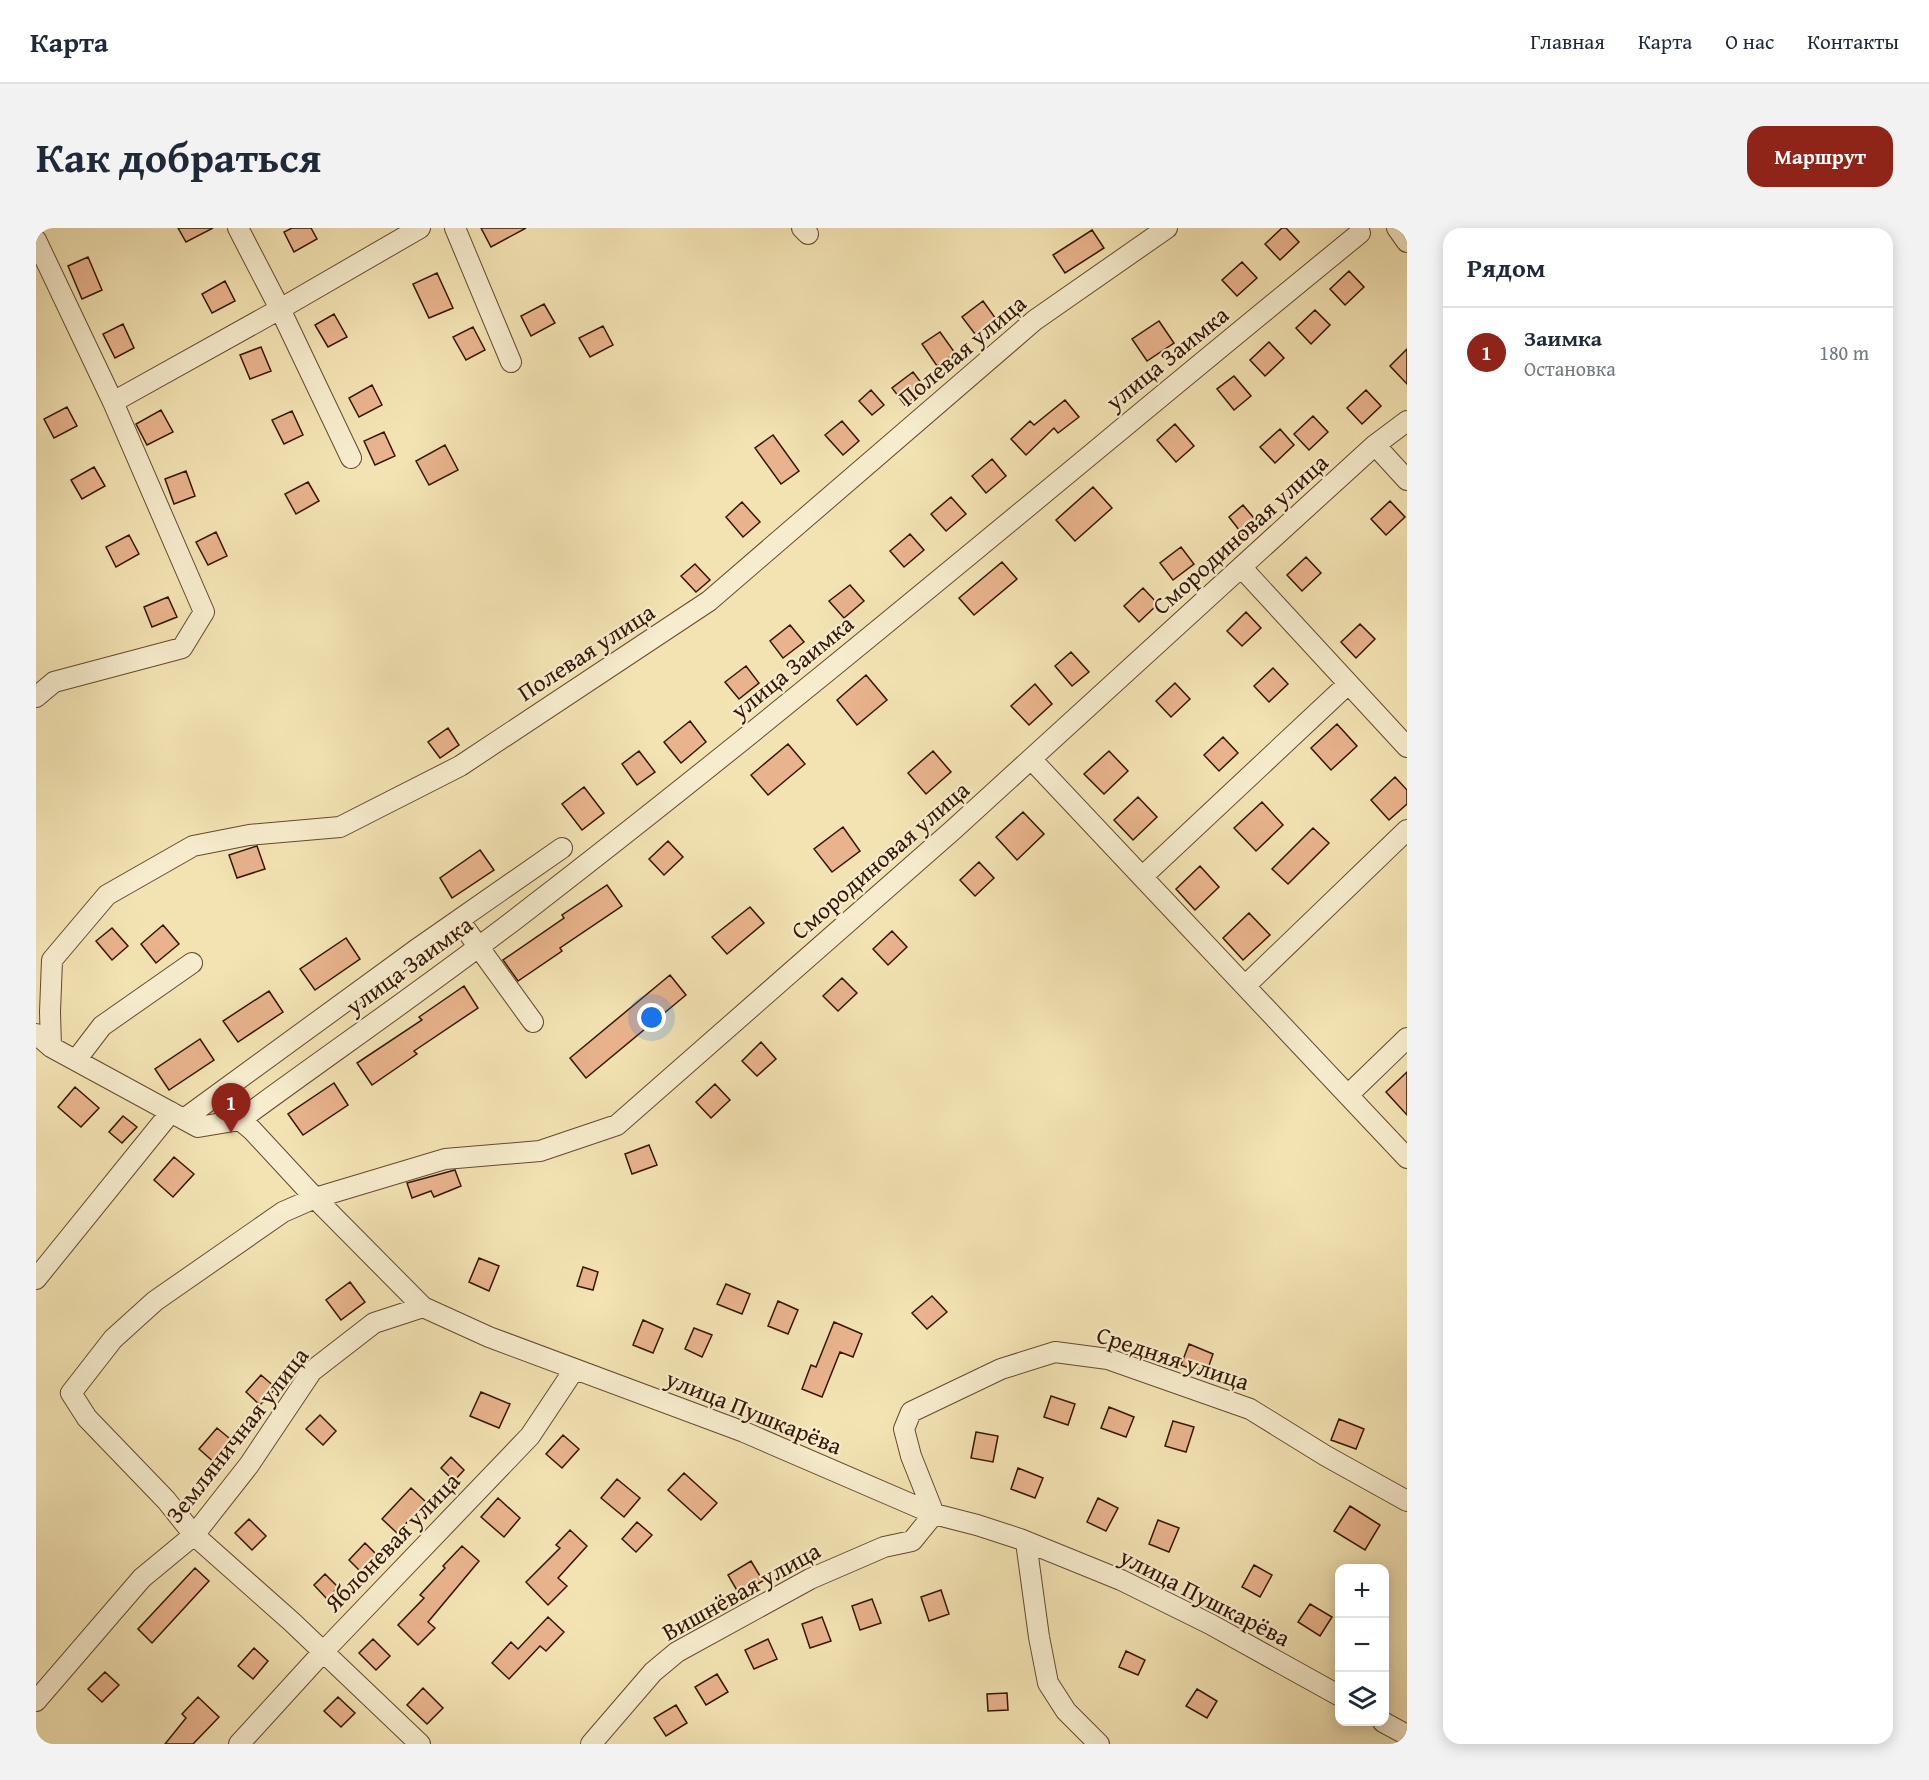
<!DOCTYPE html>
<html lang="ru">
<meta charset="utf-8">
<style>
:root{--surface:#fff;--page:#f2f2f3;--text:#1f2937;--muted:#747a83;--line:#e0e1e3;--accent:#8f2418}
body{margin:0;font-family:"Gentium Book Plus",serif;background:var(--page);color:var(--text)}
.controls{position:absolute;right:18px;bottom:18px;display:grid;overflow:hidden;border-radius:12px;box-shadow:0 3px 15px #0003}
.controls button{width:54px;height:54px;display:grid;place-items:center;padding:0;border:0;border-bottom:2px solid var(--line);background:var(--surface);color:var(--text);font:30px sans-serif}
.you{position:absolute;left:616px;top:790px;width:21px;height:21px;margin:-15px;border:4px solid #fff;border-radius:50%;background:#1a73e8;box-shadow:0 0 0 9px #1a73e833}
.badge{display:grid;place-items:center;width:39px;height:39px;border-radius:50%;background:var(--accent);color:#fff;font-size:20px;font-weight:700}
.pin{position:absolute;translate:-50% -50px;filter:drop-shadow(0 2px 3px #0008)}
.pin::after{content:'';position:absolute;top:32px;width:21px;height:18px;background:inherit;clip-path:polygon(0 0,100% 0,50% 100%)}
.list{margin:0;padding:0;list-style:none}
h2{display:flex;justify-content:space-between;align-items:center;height:78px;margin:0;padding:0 24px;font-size:26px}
h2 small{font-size:20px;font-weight:400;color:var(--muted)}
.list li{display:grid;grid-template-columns:39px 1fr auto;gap:18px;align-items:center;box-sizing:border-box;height:90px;padding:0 24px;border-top:2px solid var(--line)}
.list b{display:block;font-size:22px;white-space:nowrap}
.list p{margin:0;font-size:20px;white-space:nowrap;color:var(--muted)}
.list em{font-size:20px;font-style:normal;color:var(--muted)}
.icon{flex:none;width:33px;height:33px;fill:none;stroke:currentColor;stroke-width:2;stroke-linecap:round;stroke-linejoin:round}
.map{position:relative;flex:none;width:1371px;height:1516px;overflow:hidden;border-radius:18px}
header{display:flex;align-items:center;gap:36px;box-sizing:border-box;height:84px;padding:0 30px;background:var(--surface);border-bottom:2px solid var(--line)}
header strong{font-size:28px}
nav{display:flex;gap:33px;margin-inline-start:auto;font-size:21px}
.intro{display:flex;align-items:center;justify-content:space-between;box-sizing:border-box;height:144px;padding:0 36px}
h1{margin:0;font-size:42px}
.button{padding:15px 27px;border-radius:18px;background:var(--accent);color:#fff;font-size:21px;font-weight:700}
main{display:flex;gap:36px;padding:0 36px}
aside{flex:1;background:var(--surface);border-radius:18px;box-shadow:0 3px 15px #0003}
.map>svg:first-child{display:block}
</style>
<header>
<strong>Карта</strong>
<nav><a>Главная</a><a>Карта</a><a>О нас</a><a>Контакты</a></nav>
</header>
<div class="intro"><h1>Как добраться</h1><a class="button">Маршрут</a></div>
<main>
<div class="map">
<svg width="1371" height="1516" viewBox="0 0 1371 1516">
<rect width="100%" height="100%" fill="#f3e3b3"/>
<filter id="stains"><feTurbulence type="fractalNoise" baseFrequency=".00333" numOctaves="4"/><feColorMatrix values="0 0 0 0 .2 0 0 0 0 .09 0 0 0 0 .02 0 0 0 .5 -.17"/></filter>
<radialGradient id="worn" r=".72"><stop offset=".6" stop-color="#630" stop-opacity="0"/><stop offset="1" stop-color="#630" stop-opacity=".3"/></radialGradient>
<path fill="#e9b48d" stroke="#361602" stroke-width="1.5" d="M142,0h35l-27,14z
M256,0h19l6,11 -23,13 -10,-20z
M445,0h45l-35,19z
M1246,0h4l13,14 -19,18 -15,-16z
M1056,2l12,18 -39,25 -12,-18z
M52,29l14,33 -20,9 -14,-33z
M1206,34l15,16 -20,18 -15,-16z
M1313,43l15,16 -19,18 -15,-16z
M401,45l16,35 -24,10 -16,-34z
M189,53l10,20 -23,12 -10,-19z
M947,73l13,18 -21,15 -13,-17z
M508,76l11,19 -24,13 -10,-20z
M1279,82l15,15 -19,19 -15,-16z
M298,86l13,23 -19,10 -13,-22z
M1123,93l15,22 -27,18 -15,-22z
M87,96l11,24 -19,10 -12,-24z
M567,98l10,19 -23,12 -11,-19z
M437,99l12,23 -19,10 -13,-23z
M904,104l15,21 -18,13 -15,-22z
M1233,114l15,16 -19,18 -15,-16z
M225,119l10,24 -21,8 -10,-24z
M1371,121v35l-17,-18z
M877,144l13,17 -21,16 -13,-17z
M1198,148l17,20 -17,14 -17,-21z
M336,157l10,20 -23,12 -10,-19z
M835,162l13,15 -12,10 -13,-14z
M1330,162l15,16 -19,18 -15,-16z
M1029,172l14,17 -21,16 -4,-5 -28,27 -15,-16 19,-18 4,4z
M31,179l10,19 -23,12 -10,-19z
M125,182l12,22 -26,13 -11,-21z
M256,183l11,24 -19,9 -12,-24z
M1277,188l15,16 -19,18 -15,-16z
M806,193l17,20 -16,14 -18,-20z
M1139,196l19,22 -18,16 -19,-22z
M1244,201l14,16 -19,18 -15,-16z
M348,204l11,24 -20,9 -11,-24z
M737,207l26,36 -18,13 -26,-36z
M409,217l13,25 -29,15 -13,-24z
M956,231l14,17 -20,17 -14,-17z
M58,239l11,19 -23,13 -11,-19z
M150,243l9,25 -21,8 -9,-25z
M272,254l11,19 -23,13 -11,-20z
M1057,259l19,21 -37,33 -19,-21z
M915,269l15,17 -20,17 -15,-17z
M1354,273l15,16 -19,18 -15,-16z
M706,274l18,20 -17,15 -17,-20z
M1207,277l15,18 -15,12 -14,-18z
M180,304l11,24 -19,9 -12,-23z
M874,306l14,16 -20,17 -14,-16z
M93,307l10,19 -23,13 -10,-20z
M1145,319l13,17 -21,16 -13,-17z
M1270,329l15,16 -19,18 -15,-16z
M966,334l15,17 -43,36 -15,-17z
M659,336l15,16 -14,12 -15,-16z
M814,357l14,16 -20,17 -15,-17z
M1107,360l15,16 -19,18 -15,-16z
M132,369l9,20 -25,10 -8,-20z
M1210,384l15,16 -19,18 -15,-15z
M1324,396l15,15 -19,19 -15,-16z
M754,397l14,17 -21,16 -13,-17z
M1035,424l18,20 -17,14 -17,-20z
M710,438l13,17 -20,16 -14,-17z
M1237,440l15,16 -19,18 -15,-16z
M830,447l21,25 -30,25 -20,-25z
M1139,455l15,16 -19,18 -15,-16z
M999,456l17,20 -23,21 -18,-19z
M654,493l16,21 -25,21 -17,-21z
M1301,496l20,22 -26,24 -20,-22z
M412,500l11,17 -19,13 -12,-16z
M1187,509l15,16 -19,18 -15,-16z
M752,516l17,20 -37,31 -17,-20z
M603,523l16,21 -18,13 -15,-21z
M897,523l18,21 -25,22 -18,-21z
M1073,523l19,20 -24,23 -20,-20z
M1359,549l12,13v14l-18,16 -18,-20z
M548,559l20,26 -22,17 -20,-26z
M1102,569l19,20 -24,23 -19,-20z
M1226,574l21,23 -27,26 -22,-23z
M987,584l21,22 -27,26 -21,-23z
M807,599l17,24 -28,21 -18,-23z
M1277,600l16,15 -41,41 -16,-15z
M632,613l15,16 -19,18 -15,-16z
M221,618l8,23 -28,9 -8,-23z
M444,622l14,20 -42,28 -12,-20z
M943,634l15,16 -19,18 -15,-16z
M1164,638l19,21 -24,23 -19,-21z
M571,657l15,21 -62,42 2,3 -44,30 -15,-21 61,-42 -2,-3z
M714,679l14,16 -37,31 -15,-17z
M1213,685l21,22 -27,25 -20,-22z
M127,697l16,19 -23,19 -15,-19z
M76,700l16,18 -16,14 -16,-19z
M856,703l15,16 -19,18 -15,-16z
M310,710l14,21 -45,31 -15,-21z
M634,747l16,20 -100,83 -16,-20z
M806,750l15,15 -19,18 -15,-15z
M428,758l14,22 -64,43 3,3 -45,31 -15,-22 65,-43 -3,-3z
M233,763l14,21 -45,30 -15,-21z
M164,811l14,21 -45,30 -14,-21z
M725,814l15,17 -19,17 -15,-15z
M1371,844v43l-21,-23z
M298,855l14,22 -45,30 -15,-21z
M679,856l15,16 -19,18 -15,-16z
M39,859l24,21 -18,19 -23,-20z
M87,888l14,11 -15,16 -13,-11z
M613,917l8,20 -25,9 -7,-20z
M138,929l20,17 -21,23 -19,-17z
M419,942l6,16 -27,11 -3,-6 -19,7 -5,-15z
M443,1030l20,8 -10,25 -20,-9z
M547,1039l15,5 -5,18 -16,-4z
M314,1054l15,20 -24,18 -15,-20z
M690,1056l24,10 -8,20 -25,-10z
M896,1068l15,16 -20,17 -15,-16z
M742,1073l20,9 -10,24 -20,-8z
M607,1092l20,9 -10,24 -20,-8z
M798,1094l28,12 -9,23 -13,-5 -18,45 -20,-8 9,-24 5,2z
M658,1100l18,7 -10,22 -17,-8z
M1153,1116l24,10 -7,20 -25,-9z
M225,1147l15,13 -16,17 -14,-13z
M445,1164l29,12 -11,24 -29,-12z
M1015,1168l24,8 -7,21 -24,-8z
M1073,1179l25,10 -8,20 -25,-9z
M284,1187l16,16 -13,14 -17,-16z
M1303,1191l25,10 -8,20 -25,-9z
M1137,1193l21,6 -8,25 -21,-6z
M181,1200l18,15 -19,21 -17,-15z
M940,1204l22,4 -5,26 -22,-4z
M527,1207l16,14 -17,19 -16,-14z
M415,1229l13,13 -10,11 -13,-13z
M982,1240l25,10 -8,20 -24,-9z
M648,1245l33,30 -16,17 -33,-30z
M581,1251l23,19 -16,19 -23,-19z
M375,1260l15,14 -29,31 -15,-14z
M462,1270l22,20 -16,19 -23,-20z
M1062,1270l20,10 -12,23 -19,-9z
M1314,1278l30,19 -15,25 -31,-19z
M213,1291l17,17 -14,14 -17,-17z
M1122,1292l21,8 -10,24 -20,-8z
M601,1294l15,13 -16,17 -14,-13z
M534,1302l17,16 -29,32 9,8 -19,19 -22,-23 34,-34 -4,-3z
M329,1315l14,14 -16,17 -14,-14z
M426,1318l17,15 -51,61 7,6 -17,17 -20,-20 26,-27 -4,-3 25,-27 -2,-2z
M715,1333l12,20 -24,13 -11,-19z
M1218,1337l18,10 -12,22 -18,-10z
M159,1340l14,13 -57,62 -14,-14z
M289,1346l13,13 -11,12 -13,-14z
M905,1362l8,24 -20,7 -8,-24z
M836,1371l9,24 -21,7 -8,-24z
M1274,1376l22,13 -12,19 -22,-14z
M512,1389l16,15 -18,19 -6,-5 -31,33 -17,-16 19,-21 7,7z
M786,1389l9,24 -21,7 -8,-24z
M337,1411l17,17 -14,14 -17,-17z
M732,1411l9,20 -23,10 -9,-19z
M218,1420l14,13 -15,18 -15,-13z
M1090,1423l19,9 -7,15 -19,-8z
M69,1444l14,13 -17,17 -14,-13z
M681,1446l11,18 -22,13 -11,-18z
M387,1460l20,20 -16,16 -20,-19z
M1161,1461l20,12 -10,17 -21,-12z
M971,1465l1,17 -20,1 -1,-17z
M162,1469l21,20 -26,27h-28l21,-26 -4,-4z
M302,1469l17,16 -14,14 -17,-16z
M640,1477l11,18 -21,13 -12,-18z"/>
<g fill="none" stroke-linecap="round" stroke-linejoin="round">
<defs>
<path id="minor" d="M202,0l42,81 71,149
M419,0l56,134
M766,0l6,6
M1361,0l10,14
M0,12l77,162
M1339,217l32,35
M1205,339l166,180
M0,469l18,-15 128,-34 22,-36 -91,-210 167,-93 140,-81
M995,531l376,399
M1106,649l206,-193
M423,692l74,102
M1209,758l162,-156
M0,806l15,13 147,80 42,-7 12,10 63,68 108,109 66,30 255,95 190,82 43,11 43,14 101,41 89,44 130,72
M15,819l-1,-35 2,-52 55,-65 86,-49 56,-11 91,-8 120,-61 249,-165 326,-281 132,-92
M40,832l26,-34 90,-63
M1312,867l59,-57
M148,891l233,-170 145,-101
M204,892c98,-72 199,-141 295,-216 281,-217 550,-447 825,-671
M0,1051l135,-167
M990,1314l13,95 9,46 18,28 33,33
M0,1473l106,-123 52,-43 55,-70 63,-94 62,-48 49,-16
M1347,1494l24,13
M203,1516l84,-92 207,-216 44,-66
M384,1516l-128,-122 -98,-87 -28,-35 -79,-82 -16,-25 42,-54 42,-38 128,-89 32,-14 130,-39 95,-8 77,-26 336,-295 422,-385 32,-24
M555,1516l62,-72 24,-20 133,-73 74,-32 28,-6 22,-27 -23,-58 -7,-27 7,-17 90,-43 54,-17 53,7 142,50 76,47 81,45"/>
</defs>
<use href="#minor" stroke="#65492e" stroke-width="22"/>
<use href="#minor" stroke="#f7edce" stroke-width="20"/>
</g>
<g text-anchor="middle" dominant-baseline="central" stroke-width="4.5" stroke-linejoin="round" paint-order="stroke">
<g font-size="24" fill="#361602" stroke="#f7edce">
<text transform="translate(926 122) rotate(-40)">Полевая улица</text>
<text transform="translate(1131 130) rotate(-39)">улица Заимка</text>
<text transform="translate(1204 306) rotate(-42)">Смородиновая улица</text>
<text transform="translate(550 424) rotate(-33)">Полевая улица</text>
<text transform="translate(756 439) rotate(-39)">улица Заимка</text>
<text transform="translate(844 632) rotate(-41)">Смородиновая улица</text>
<text transform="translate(373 737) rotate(-36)">улица Заимка</text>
<text transform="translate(1137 1130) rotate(18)">Средняя улица</text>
<text transform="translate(718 1184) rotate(22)">улица Пушкарёва</text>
<text transform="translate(201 1207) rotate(-52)">Земляничная улица</text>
<text transform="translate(356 1314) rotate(-46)">Яблоневая улица</text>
<text transform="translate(705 1363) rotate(-29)">Вишнёвая улица</text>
<text transform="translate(1169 1369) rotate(27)">улица Пушкарёва</text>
</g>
</g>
<rect width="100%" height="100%" filter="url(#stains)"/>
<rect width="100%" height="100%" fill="url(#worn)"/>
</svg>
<div class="controls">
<button>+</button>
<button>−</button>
<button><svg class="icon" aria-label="layers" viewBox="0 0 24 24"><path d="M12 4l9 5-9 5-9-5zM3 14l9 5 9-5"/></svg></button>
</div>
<div class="you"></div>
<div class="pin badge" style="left:195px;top:905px">1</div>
</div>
<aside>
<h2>Рядом<small></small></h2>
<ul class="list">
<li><span class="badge">1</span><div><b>Заимка</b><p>Остановка</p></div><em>180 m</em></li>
</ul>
</aside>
</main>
